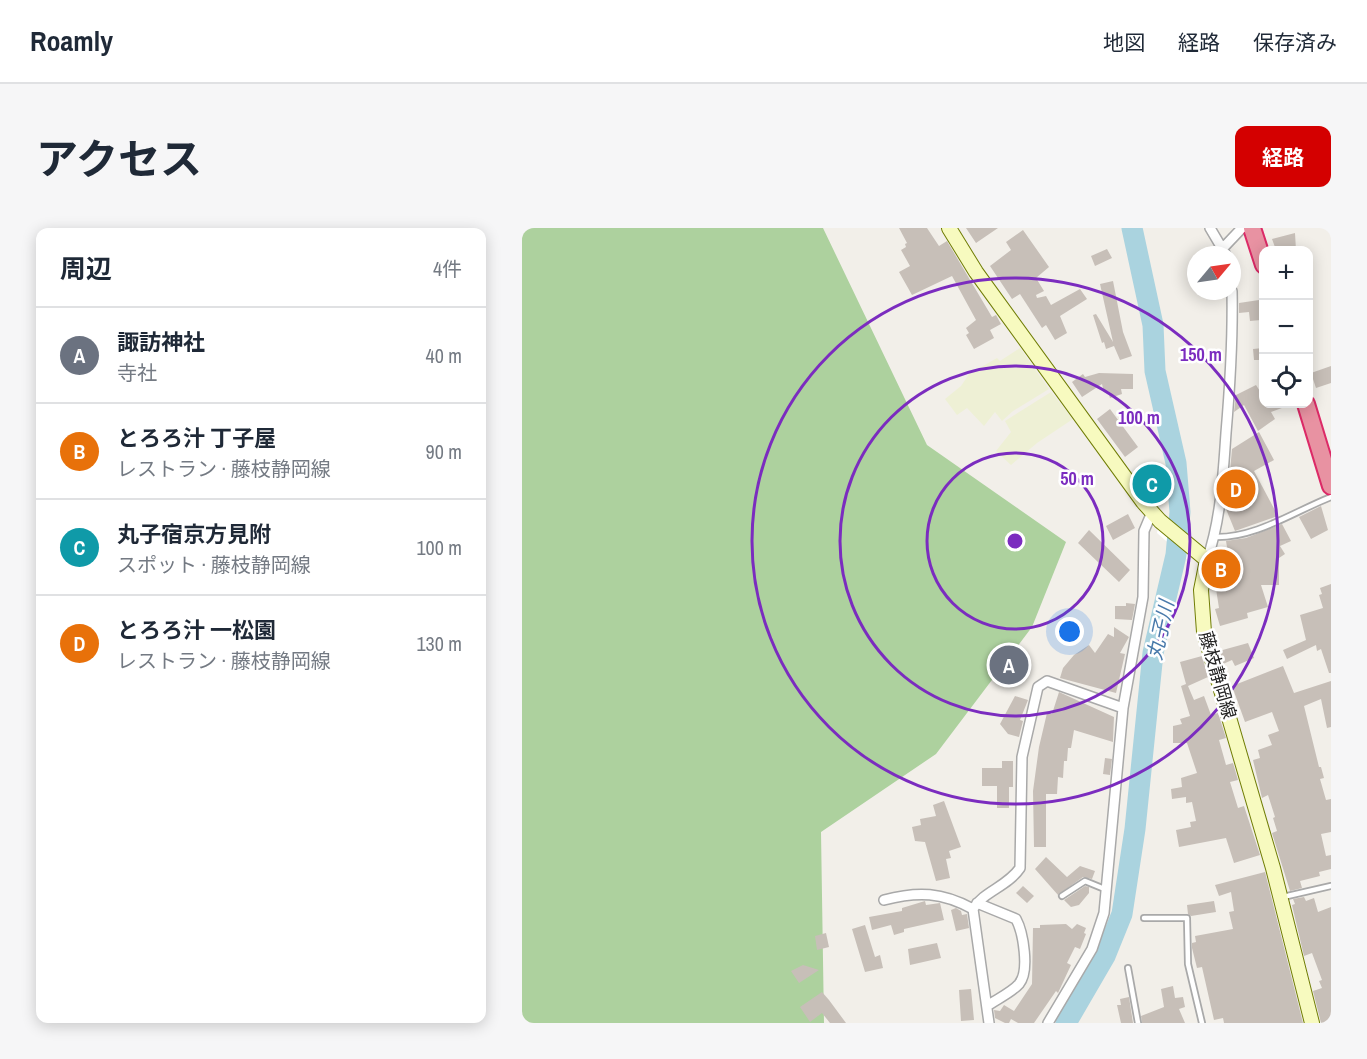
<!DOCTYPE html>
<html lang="ja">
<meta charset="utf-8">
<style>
:root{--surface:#fff;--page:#f6f6f7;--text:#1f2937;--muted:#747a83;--line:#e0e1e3;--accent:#d40000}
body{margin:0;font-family:"Archivo Narrow","Noto Sans JP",sans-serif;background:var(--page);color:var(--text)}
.controls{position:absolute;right:18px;top:18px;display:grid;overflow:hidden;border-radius:12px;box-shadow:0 3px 15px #0003}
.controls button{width:54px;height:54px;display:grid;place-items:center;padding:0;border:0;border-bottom:2px solid var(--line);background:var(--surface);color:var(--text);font:30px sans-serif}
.compass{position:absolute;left:665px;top:18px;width:54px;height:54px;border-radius:50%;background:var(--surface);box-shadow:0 3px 15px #0003;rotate:61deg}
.you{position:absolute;left:548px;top:404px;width:21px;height:21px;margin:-15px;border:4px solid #fff;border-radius:50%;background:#1a73e8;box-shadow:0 0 0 9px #1a73e833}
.badge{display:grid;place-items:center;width:39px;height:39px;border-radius:50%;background:var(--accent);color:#fff;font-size:20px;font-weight:700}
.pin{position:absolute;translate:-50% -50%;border:3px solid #fff;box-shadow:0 2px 6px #0006}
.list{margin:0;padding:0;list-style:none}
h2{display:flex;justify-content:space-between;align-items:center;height:78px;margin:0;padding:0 24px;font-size:26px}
h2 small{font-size:20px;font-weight:400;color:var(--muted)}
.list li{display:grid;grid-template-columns:39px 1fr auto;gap:18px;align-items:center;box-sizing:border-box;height:96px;padding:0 24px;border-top:2px solid var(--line)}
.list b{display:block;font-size:22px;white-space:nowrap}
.list p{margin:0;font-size:20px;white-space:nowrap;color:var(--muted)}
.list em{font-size:20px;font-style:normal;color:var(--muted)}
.icon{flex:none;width:33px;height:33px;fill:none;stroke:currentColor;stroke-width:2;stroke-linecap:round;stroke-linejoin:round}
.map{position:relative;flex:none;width:809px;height:795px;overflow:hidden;border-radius:12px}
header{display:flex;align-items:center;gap:36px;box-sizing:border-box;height:84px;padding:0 30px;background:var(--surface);border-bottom:2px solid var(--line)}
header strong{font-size:28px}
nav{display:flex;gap:33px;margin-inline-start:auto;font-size:21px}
.intro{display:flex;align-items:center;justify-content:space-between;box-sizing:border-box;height:144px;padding:0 36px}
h1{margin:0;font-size:42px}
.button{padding:15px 27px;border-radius:12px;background:var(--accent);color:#fff;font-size:21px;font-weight:700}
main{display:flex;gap:36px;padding:0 36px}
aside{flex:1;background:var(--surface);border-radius:12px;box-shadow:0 3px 15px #0003}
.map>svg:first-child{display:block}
</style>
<header>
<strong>Roamly</strong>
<nav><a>地図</a><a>経路</a><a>保存済み</a></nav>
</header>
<div class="intro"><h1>アクセス</h1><a class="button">経路</a></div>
<main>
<aside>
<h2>周辺<small>4件</small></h2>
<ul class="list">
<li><span class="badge" style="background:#6b7280">A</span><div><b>諏訪神社</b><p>寺社</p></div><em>40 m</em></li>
<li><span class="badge" style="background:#e8710a">B</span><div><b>とろろ汁 丁子屋</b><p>レストラン · 藤枝静岡線</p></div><em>90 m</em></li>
<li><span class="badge" style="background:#0f9aa8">C</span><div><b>丸子宿京方見附</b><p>スポット · 藤枝静岡線</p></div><em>100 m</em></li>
<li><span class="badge" style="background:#e8710a">D</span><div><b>とろろ汁 一松園</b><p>レストラン · 藤枝静岡線</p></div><em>130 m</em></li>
</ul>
</aside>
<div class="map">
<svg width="809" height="795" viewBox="0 0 809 795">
<rect width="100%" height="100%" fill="#f2efe9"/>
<path fill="#eef0d5" d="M498,120l29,41 -36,22 -11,10 -7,-9 -11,14 -17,-18 -10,7 -12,-16 16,-13 8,-12 28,-16 3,3z
M529,164l22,27 -36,24 -26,22 -15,-14 15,-19 -6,-11z"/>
<path fill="#add19e" d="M0,0h301l104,217 139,97 -34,85 -96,127 -115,78 3,191h-302z"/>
<path fill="#fff" d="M639,285l34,28 -5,21 -33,-29z"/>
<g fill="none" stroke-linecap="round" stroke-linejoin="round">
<path stroke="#aad3df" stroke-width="21" d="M544,795l39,-67 17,-42 13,-85 18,-176 23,-98 4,-43 -4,-49 -21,-92 -2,-46 -21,-97"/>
</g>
<path fill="#c7bfb8" d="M377,0h28l12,18 8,-5 45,76 4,-2 5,9 -11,6 4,8 -20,11 -8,-14 3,-2 -3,-5 10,-8 -24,-44 -40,19 -13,-23 11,-6 -9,-16 5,-3 -1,-3 2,-1z
M444,0h32l-22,15z
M501,2l26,37 -13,11 8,13 -8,4 1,3 9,-2 5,9 29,-16 7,10 -27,17 7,17 -12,7 -9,-15 -4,3 -22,-34 -8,5 -22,-33 21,-16 -5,-8z
M773,5l1,17h-20l-4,-11z
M585,21l5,9 -17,8 -4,-10z
M591,53l10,51 9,24 -12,4 -6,-14 -8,3 -2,-7 -2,1 -9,-28 3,-1 17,28 -13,-58z
M737,72l2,20 -11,1 -1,-9 -10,1v-10z
M741,120v12h-9l-1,-11z
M809,138v17l-15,5 -5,-15z
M577,145l34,1v15h-12l1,5 -12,4 -2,-7 -4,1 -2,-8 -20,13 -10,-15 11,-8 2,3z
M734,157l7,11v8l27,1 -19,7 4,7 -17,12 -14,-26 -10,7 2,-17z
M588,181l28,38 -13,10 -28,-38z
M737,204l15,28 -20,11 24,45 -43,15 -9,-22 14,-6 -2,-6 3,-1 -8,-14h-4l3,-33z
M799,278l7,24 -17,9 -12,-22z
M606,286l7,14 -22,12 -7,-14z
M760,296l9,17 -11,5 5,8 -6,4v27h-18l7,22 -21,6 1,5 -28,8 -5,-17 4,-1 -3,-19 2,-35 10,-1 -2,-12 20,-3z
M567,302l41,40 -11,12 -41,-39z
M809,356v89h-2l-8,-24 -4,2 -1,-6 -29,14 -4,-9 23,-10 -6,-25 23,-7 -4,-13 3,-1 -2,-6z
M604,375l9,1 -3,16 -17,-1v-13h11z
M592,399l15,10 -9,16 5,1 -9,39 -56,-15 3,-10 11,-13 15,-10 6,8 13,-19 6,3z
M726,415l6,15 -19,8 -3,-6 -9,4 -4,-13z
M680,428l6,21 -20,9 6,14 10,-4 7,19 7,-2 8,25 -7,2 7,25 7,-2 5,17 -8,2 8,26 6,-2 16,49 -26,8 -8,-25 -47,9 -3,-17 15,-3 -1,-5 6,-1 -4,-19 -6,1v-6l-14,2 -1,-10 11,-2 -1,-9 16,-5 -10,-30h-14v-17l9,-2 -2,-5 10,-3 -9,-30 5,-2 -6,-22z
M761,438l11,27 37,-12v46l-4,1 -6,-29 -17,7 15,61h2l3,11 -4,1 6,21 5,-1v33l-10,2 5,22 5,-1v14l-12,3 1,4 -20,5 2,7 -12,3 -18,-58 5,-2 -4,-13 2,-1 -7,-22 -6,3 -9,-38 7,-2 -2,-8 14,-5 -4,-10 11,-4 -7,-19 -27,10 -13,-36z
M537,464l55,25 -1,23v2l-39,-12 -3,18h-3l-1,13h-3l-1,17 -5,-1 -1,17h-11v53h-12l-1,-56 6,-44 8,-34 5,1z
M493,468l13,4 -8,20 3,1 -4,16 -11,-3 -8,-10z
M583,530l7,1 -2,16 -7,-1z
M480,533h11v26h-4v21h-12v-22h-15v-18h20z
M422,573l17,46 -12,4 2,7 -5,1 4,19 -14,3 -11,-39 -10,-1 -3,-14 9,-2 -1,-6 16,-3 -3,-11z
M524,629l21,20 13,-11 15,5 -3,8 -9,-2 -25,18 -23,-26z
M743,644l38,151h-79l-1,-5 -9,2 -12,-53 -5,1 -5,-20v-5l4,-1 -1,-6 38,-7 -4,-17 5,-1 -3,-19 -12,4 -4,-11z
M501,658l11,10 -7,7 -11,-10z
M563,658l4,1v6l-10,12 -8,2 -7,-7z
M782,669l2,4 8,-3 4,14 13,-5v116h-10l-8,-32 9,-3 -3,-7 3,-1 -10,-27 -8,3 -12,-51 3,-1 -2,-5z
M403,673l1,4 14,-2 4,17 -40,9v3l-10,3 -3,-10 -19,5 -3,-13 33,-6v-3z
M692,673l2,11 -25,4 -3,-2 -1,-9z
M434,680l5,3 1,4 5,-1 2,14 -13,3 -5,-21z
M544,696l6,5 5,-5 9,4 -2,5 2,1 -6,15 -5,-2 -8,16 4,2 -13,28 -2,-2 -22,32h-16l-7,-4 -2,4h-4l-10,-5 -1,-8 6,1 4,-6 10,6 18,-27 1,-56h7v-3z
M343,697l10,32 5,-2 3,13 -18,4 -13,-43z
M304,705l3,14 -12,3 -2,-14z
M415,715l4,15 -31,7 -2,-16z
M281,737l16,5 -20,13 -8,-12z
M651,758l2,12 8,-1 2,10 -6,2 6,14h-43l-1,-7 23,-9 -3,-18z
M449,761l3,31 -13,1 -2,-31z
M300,764l7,8 17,23h-16l-8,-10 -12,9 -10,-15z
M607,769l4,26h-12l-4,-18h4l-1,-6z"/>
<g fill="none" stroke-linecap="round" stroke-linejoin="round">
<defs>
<path id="lane" d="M693,309c41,1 78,-25 116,-40
M540,668l23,-15 22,9
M761,669l48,-11
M622,690h43l1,46 14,59
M606,740l10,55"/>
<path id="street" d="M688,0l16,27
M701,20l19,-20
M685,332c14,-41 16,-84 19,-127 4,-47 7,-94 6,-142
M362,672c34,-9 58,-8 89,9
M455,675l39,16c7,13 14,52 3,65 -8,9 -22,15 -32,22
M467,795l-16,-114c11,-18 34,-22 47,-41l2,-111 16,-70 9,-6 76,27
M526,795l44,-74 12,-36 19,-205 20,-111 1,-66 8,-19"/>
<path id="secondary" d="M427,0l27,44 167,230 17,19 47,39 -6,30 3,42 69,236 39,155"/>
<path id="highway" d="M730,0l12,37
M784,176l25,82"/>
</defs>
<use href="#lane" stroke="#a9a9a9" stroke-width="8"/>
<use href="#street" stroke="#a9a9a9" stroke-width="12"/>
<use href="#secondary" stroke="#707d05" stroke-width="16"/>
<use href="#highway" stroke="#dc2a67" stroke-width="20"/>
<use href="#lane" stroke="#fff" stroke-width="4.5"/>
<use href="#street" stroke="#fff" stroke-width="9"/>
<use href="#secondary" stroke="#f7fabf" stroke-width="14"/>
<use href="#highway" stroke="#e892a2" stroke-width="16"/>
</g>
<g fill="none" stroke="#7b2cbf" stroke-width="3">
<circle cx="493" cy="313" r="88"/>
<circle cx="493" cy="313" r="175"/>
<circle cx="493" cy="313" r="263"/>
</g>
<g text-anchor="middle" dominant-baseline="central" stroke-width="5" stroke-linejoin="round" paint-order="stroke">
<g font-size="18" fill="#222" stroke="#fff">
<text transform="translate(696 447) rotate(74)">藤枝静岡線</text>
</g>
<g font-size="20" font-style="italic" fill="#4a7aab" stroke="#fff">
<text transform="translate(638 402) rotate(-78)">丸子川</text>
</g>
</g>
<circle cx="493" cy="313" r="9" fill="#7b2cbf" stroke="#fff" stroke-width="3"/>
<g font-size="18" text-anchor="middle" font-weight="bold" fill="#7b2cbf" stroke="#fff" stroke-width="5" stroke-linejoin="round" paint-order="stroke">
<text x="679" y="133">150 m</text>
<text x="617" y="196">100 m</text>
<text x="555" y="257">50 m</text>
</g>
</svg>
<div class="controls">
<button>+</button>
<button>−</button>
<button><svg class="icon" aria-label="locate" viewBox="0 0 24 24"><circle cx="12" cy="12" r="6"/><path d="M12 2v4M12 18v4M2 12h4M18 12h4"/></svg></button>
</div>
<svg class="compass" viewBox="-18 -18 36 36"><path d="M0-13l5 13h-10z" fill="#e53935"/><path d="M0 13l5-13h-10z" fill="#747a83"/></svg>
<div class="you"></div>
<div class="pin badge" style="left:487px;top:437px;background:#6b7280">A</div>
<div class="pin badge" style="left:699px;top:341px;background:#e8710a">B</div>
<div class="pin badge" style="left:630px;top:256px;background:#0f9aa8">C</div>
<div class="pin badge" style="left:714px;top:261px;background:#e8710a">D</div>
</div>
</main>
